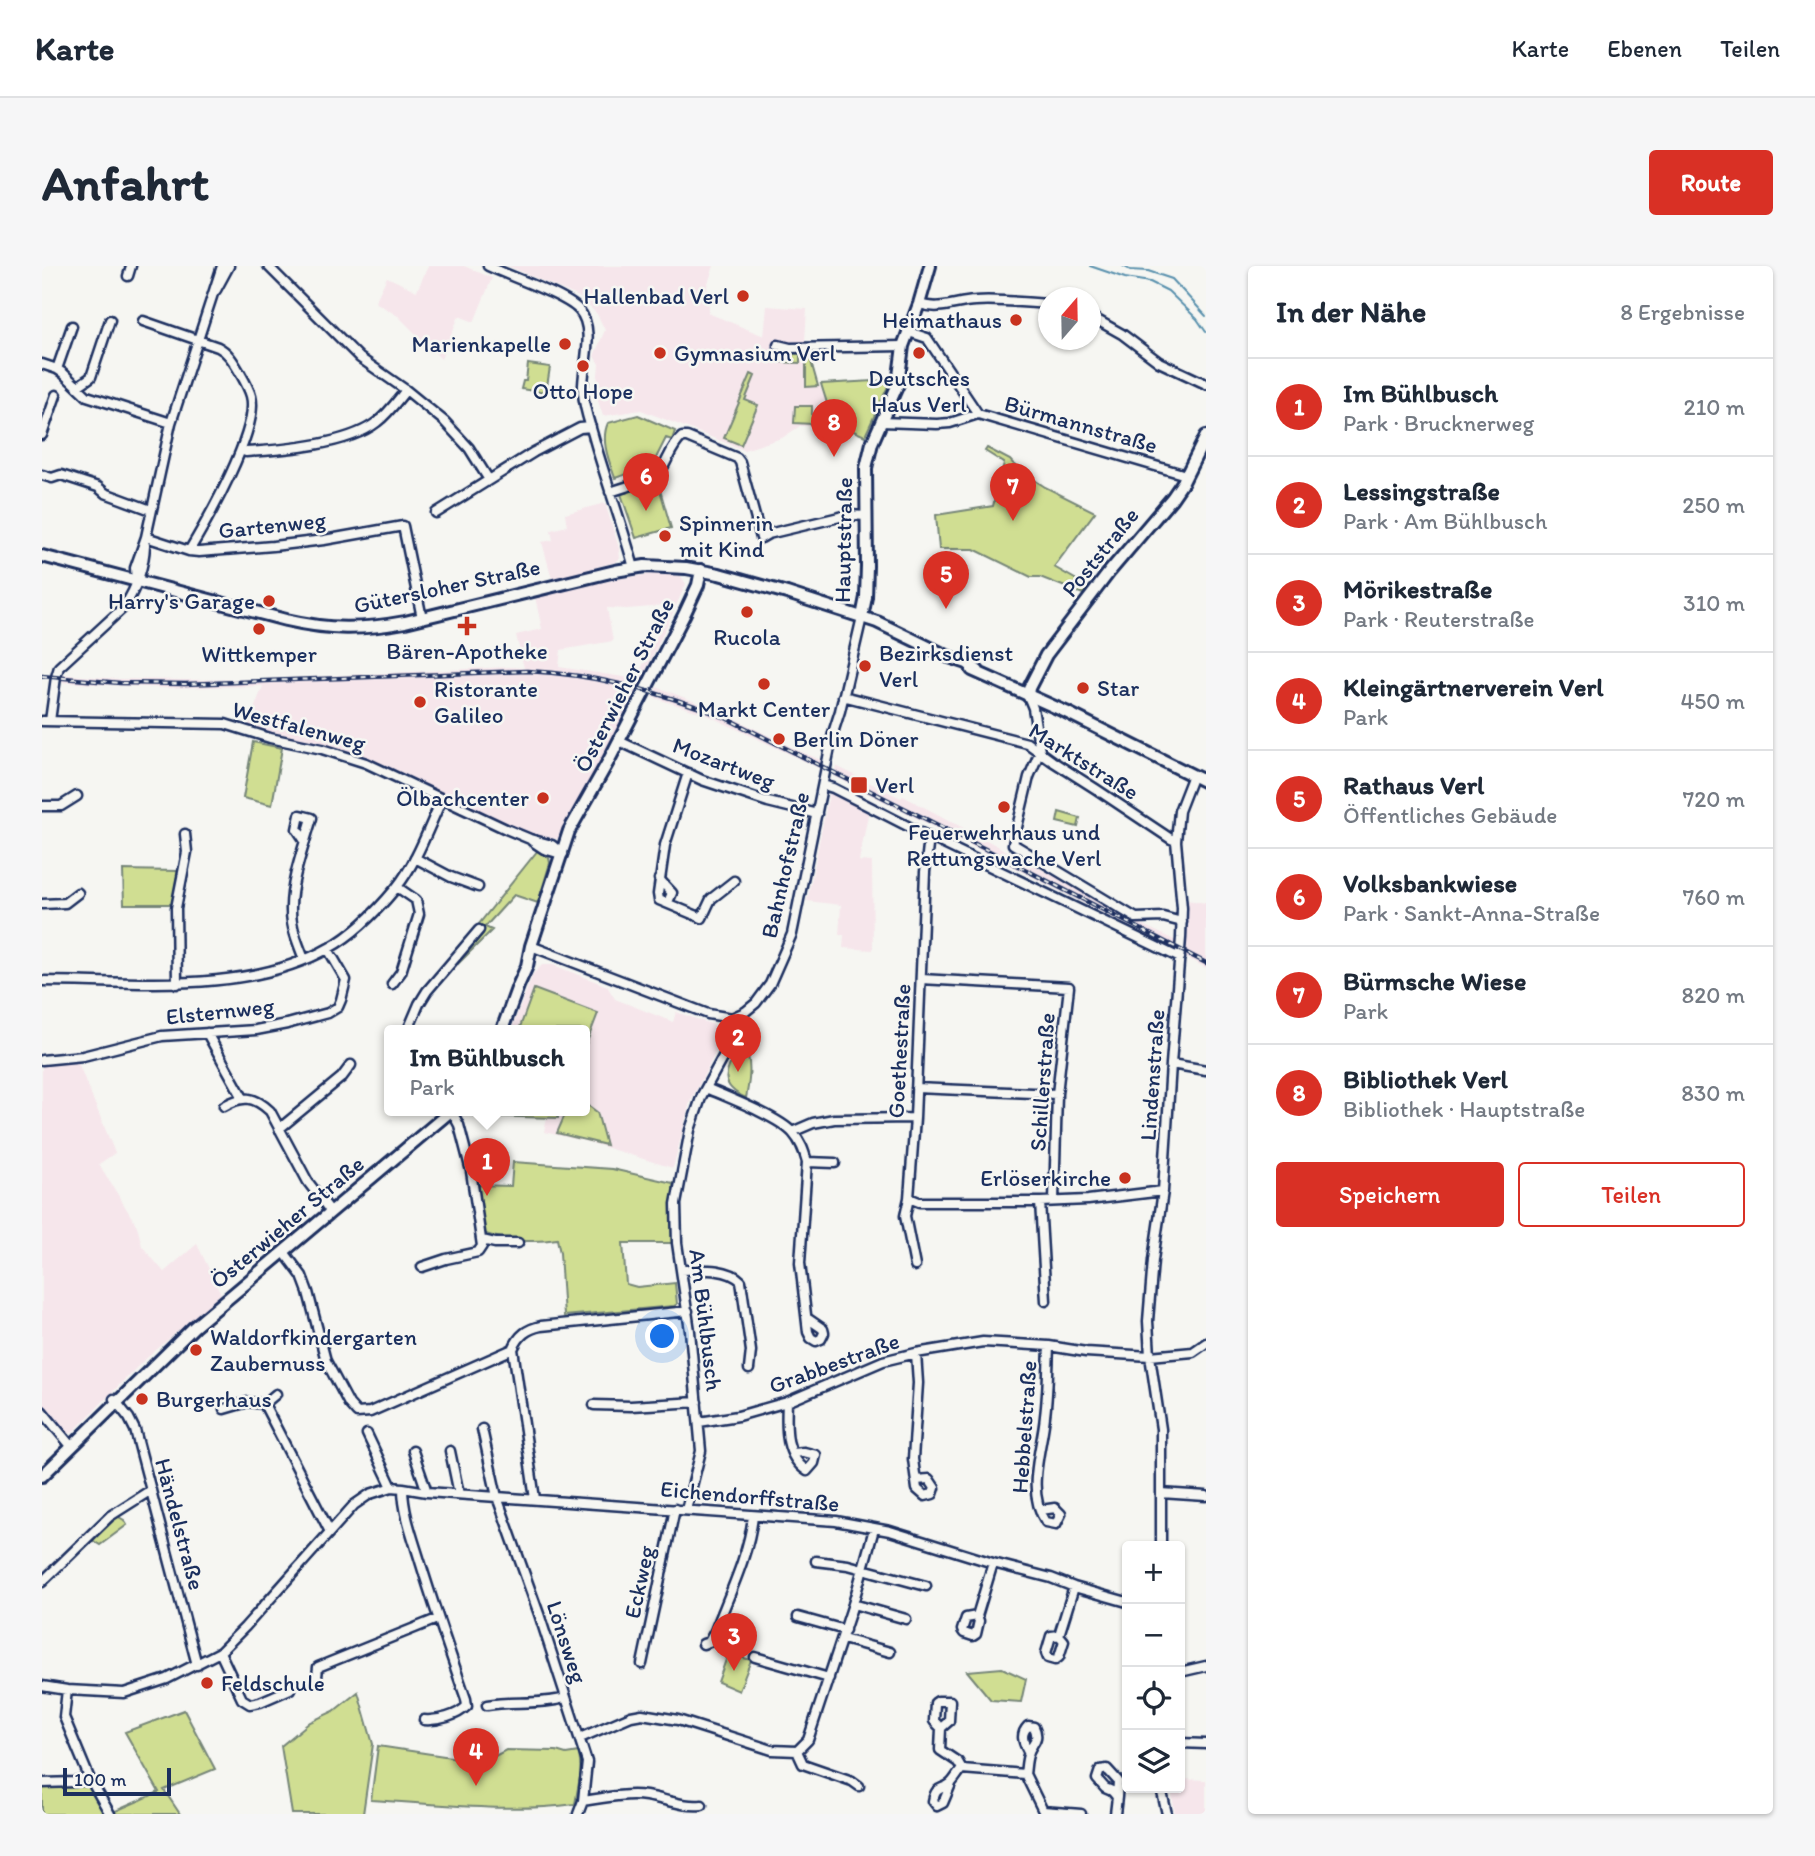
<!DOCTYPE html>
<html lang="de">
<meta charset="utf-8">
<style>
:root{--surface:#fff;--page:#f6f6f7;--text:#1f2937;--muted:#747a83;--line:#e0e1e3;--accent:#d93025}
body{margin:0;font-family:Itim,sans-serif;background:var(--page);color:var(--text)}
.controls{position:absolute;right:21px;bottom:21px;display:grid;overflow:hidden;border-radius:7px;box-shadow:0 2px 5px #0004}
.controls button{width:63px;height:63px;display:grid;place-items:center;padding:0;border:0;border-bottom:2px solid var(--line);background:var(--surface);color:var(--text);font:35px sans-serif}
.compass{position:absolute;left:996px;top:21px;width:63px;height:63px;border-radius:50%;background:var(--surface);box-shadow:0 2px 5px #0004;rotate:20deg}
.scale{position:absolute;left:21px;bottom:18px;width:108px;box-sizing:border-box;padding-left:7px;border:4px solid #1b2f5e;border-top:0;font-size:19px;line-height:24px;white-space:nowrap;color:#1b2f5e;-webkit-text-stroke:5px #f6f6f2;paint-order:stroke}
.you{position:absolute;left:621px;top:1071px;width:24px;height:24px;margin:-18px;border:5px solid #fff;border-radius:50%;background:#1a73e8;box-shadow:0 0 0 10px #1a73e833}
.badge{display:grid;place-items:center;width:46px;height:46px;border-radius:50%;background:var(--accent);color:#fff;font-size:23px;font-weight:700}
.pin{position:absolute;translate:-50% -58px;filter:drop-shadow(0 2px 4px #0008)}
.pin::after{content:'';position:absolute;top:37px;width:24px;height:21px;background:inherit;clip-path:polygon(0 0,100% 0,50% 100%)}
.popup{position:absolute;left:342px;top:759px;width:206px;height:91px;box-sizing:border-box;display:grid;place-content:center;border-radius:7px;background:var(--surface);filter:drop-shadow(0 2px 5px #0005);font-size:23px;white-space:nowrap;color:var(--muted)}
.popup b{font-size:26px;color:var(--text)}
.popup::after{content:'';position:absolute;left:50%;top:100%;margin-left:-14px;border:14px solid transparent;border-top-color:var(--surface)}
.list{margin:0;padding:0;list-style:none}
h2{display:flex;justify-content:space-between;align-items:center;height:91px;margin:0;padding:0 28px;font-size:30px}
h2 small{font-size:23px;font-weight:400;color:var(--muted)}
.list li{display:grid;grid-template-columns:46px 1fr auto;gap:21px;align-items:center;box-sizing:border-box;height:98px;padding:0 28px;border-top:2px solid var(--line)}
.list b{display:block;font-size:26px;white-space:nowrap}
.list p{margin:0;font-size:23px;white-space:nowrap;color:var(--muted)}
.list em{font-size:23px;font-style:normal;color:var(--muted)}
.actions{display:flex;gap:14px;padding:21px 28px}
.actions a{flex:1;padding:16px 0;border:2px solid var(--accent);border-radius:7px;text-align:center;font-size:24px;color:var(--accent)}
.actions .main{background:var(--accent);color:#fff}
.icon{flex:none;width:38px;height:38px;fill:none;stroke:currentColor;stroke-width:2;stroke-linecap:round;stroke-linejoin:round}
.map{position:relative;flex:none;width:1164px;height:1548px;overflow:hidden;border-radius:7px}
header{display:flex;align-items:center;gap:42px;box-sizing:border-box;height:98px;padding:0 35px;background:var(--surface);border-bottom:2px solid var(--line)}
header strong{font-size:33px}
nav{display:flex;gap:38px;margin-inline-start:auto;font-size:24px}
.intro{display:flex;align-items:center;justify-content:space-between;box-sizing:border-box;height:168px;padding:0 42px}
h1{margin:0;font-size:49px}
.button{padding:18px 32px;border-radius:7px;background:var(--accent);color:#fff;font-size:24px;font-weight:700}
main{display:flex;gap:42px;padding:0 42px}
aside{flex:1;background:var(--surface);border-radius:7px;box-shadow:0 2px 5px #0004}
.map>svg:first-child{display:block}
</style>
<header>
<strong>Karte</strong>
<nav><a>Karte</a><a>Ebenen</a><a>Teilen</a></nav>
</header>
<div class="intro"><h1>Anfahrt</h1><a class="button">Route</a></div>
<main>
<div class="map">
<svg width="1164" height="1548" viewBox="0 0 1164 1548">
<rect width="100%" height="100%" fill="#f6f6f2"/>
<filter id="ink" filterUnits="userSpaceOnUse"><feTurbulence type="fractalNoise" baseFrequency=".0143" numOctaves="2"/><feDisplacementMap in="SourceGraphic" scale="14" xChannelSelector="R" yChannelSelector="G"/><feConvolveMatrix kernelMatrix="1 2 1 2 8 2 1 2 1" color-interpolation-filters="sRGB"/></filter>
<g filter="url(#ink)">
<path fill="#f6e6eb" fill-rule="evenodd" d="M386,0h36l28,12 -18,44 -15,-6 -18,43 -43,-43 -23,-14 12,-25 30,14z
M466,0h206l-7,20 2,21 -1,6 56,23 3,-30 40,3 -2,32 14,44 20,41h-39l-18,12 -38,12 -103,-40 -38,6 -7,-21 3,-31 -5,-8 11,-26 -8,-16 -18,-17z
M563,237l14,45 1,10 -4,4 -64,17 -10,-37 11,-2 -2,-10 16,-4 -2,-12z
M611,308l28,2 5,8 -49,106 -76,149 -19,-1 -220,-92 -75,-19 16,-41 -101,2 -103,-6 1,-8 59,5 66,1 80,-1 244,-12 15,1 -8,-33 26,-6 -7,-32 87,-19zM631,336l-37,77 -77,-12 2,-17 52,-9 -6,-33 20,1 25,-2z
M615,421l67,26 73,37 24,10 -2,8 -114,-54 -53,-17z
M794,500l65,32 2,-2 199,105 9,8 65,32 -1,11 -27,-16 -314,-160z
M792,526l35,18 -10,51 13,1 1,88 -30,-2 1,-13h-5l2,-30 -34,-4 22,-107z
M1145,634l19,3v65l-21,-11z
M500,699h11l54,21 8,13 58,23 3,-10 38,13 6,8 1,9 -31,60 -17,66 -85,-26 -44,-10 3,-14 -63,-2 1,-6h100v-80h-74l22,-56z
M35,794l38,93 -16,11 38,62 5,20 22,26 33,-28 24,50 -80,69 -64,65 -5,5h-5l-25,-29v-342z
M1138,1513l26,1v34h-31l-4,-26h9z"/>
<path fill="#d0de92" stroke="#768678" stroke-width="2" d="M738,87l20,1v9l-21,-1z
M764,91l4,1 8,28 -12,1z
M486,98l22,3 -4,26 -25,-4 2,-8h3z
M709,108l4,2 -10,24 13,5 -17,40 -17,-7z
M849,114l-26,56 -26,-11 -12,-22 -6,-19z
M753,140h17v18l-18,-1z
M596,149l37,16 -3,9 -6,-2 -14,28 -37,12c-6,-17 -15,-38 -7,-55z
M945,182l23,12 8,9 27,18 50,25 -41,55 35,20 -6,7 -43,-17h-9l-57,-28h-35l-3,-34 57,-9 11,-43 -19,-12z
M616,217l13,45 -35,10 -15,-44z
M211,476l29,6 -10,57 -29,-7z
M1017,546l21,6 -2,9 -21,-5z
M496,584l11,8 1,5 -12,40 -24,-8 -29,32 7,3 -34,34 -7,-5z
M81,604l55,1 -6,33h-48z
M492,723l64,24 -13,34v-17h-66z
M695,785l11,4c3,15 1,28 -2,43 -27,-12 -22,-25 -9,-47z
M543,822l2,5 -2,10 12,9 9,33 -49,-12 10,-23h18z
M445,844h63l8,3v5l-72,-2z
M471,896l99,7 61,14 2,60h-52l3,41 11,3 38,-4 2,21 -3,2 -110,10 -4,-63 -3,-14c-23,4 -52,2 -74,-6l-8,-48 36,1z
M75,1250l7,4 3,5 -27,20 -8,-5z
M686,1388l23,6 -12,31 -21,-9z
M960,1402l24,11 -5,23 -30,-2 -24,-29z
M316,1426l15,52 -10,70h-71l-11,-68 29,-24 24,-11z
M142,1444l31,59 -51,21 16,24h-65l-2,-2 46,-20 -34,-60z
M336,1480l106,16 22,-12 50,1 10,3 13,-2 2,20 -6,32c-67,9 -136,0 -204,-4z
M0,1520l51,1 14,27h-65z"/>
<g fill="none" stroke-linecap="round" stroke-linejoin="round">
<path stroke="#5990ad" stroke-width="2" d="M1048,0l35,12 25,4 18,9 29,28 9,13
M1081,0l7,4 18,1 24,8 34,37"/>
<defs>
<path id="street" d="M226,0l92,92 46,32 38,31 25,27 20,32
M446,0c21,10 77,29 91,44 18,20 2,59 4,83 1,15 6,28 10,42 12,44 29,88 41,133
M86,10l3,-10
M174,24l13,-24
M877,38c22,7 36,-2 56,-3 24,-2 49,2 73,3
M1048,50l32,18 37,28 47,22
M101,55l75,26c10,5 15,14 21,24 4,7 10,17 12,25 9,33 -44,125 -62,155
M867,66l18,6 51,76
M736,79l12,3 113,-2
M0,98l15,5 6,4 24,23 84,27
M15,103l15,-43
M36,120l13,-9 19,-57
M839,156l56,2 13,-1 28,-9 208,61
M0,169l14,-40
M199,184l5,2c37,-2 102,-7 131,-30 11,-8 20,-21 29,-32
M0,209l10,3 9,-3 37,12 7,6 46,17
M568,226l44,-14c14,-11 14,-29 28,-41h5l50,21 3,4 21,76 7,-4 80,-19 19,1
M394,247l98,-61 46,-24 11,-1
M104,271l43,14 10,1 74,-6 51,-6 79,-14 19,92
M94,315l-1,-13 11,-31 25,-114 51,-157
M801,430l184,47 25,18 44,28 75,50 5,2
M986,430l5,12 7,43 -11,26 -16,67 123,74 27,-1 19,5
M0,455l183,3 45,14 52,11 44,14 140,66 24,10 22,6 11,9
M8,455l6,-44 3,-10 65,-60c13,-20 20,-39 21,-62
M577,475l83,39 66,22 49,12
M646,507l-23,72 -7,49 1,6 43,18 9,-19 23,-18
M781,519l10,3 96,49 251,121
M0,540h19l16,-10
M490,575l12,8 17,5
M373,592l36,19 27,10
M617,613l13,14 -4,9
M0,638l23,-1 13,-10
M489,680l177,68 24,4 13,-6 11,-9 14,-19 22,-50 41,-201 7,-22 22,-94
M262,693c-6,-15 -13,-32 -13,-48 -1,-29 13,-65 21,-93l-12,-3 -3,14 8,12
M879,713l148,8 -12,107 -3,107
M0,715c91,0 205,14 287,-33 26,-14 48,-37 67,-60 21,-26 32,-59 46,-89
M135,718l-1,-76 11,-56 -2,-18
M350,718l9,-12 18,-58 -3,-14 -19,-13
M366,764l11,-26 8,-13 52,-61
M165,767l36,65
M0,794l41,-4 79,-20 94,-6 31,-6 41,-11 10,-6 3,-7 5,-20 -18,-31
M1129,798l35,6
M664,822c21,9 73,29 87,45 8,9 11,18 14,29l-7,101 8,69 3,6 5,3 5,-2 3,-6 -1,-4 -16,-11
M874,822l141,6
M182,840c19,-11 30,-10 46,5l38,71 23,30
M237,863l63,-52 9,-12
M750,866l21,-9 21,-4 81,-1
M765,896l28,1
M867,932l10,4h121l48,-2 75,-9
M998,936l6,99
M440,974l13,3h23
M242,986l18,24 6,16 18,69 23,43 8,9 13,-1 143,-63
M873,1000l-10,-50 4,-18 6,-80 10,-246 4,-35
M380,1001l24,-8 32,-7 4,-6 -11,-75 -12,-46 -8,-15
M639,1004c18,0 46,-3 60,11l10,70 -2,18
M72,1133l15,19 6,12 62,235
M745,1136c-1,26 -3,53 20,69l7,-8 2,-8 -12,-3 -11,1
M222,1138l65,126
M552,1139l37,1 66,-4
M182,1143l24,-7 16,2 12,-10
M0,1145l29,35
M657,1156l39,-6 49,-14 96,-41 33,-8 67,-11 66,4 37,6 64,4 43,-4 13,-9
M440,1163l15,68 42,117 48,148 -4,39 -5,13
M325,1168l25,53
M371,1185l14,41
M408,1185l9,43
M874,1214l13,-1 6,9 -2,6 -8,2 -8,-7 -4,-30 5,-76 -2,-30
M361,1222c0,24 10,50 17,73 14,46 30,92 46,138l1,7c-10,10 -29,15 -43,14
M1119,1227l45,3
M493,1233l-22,-150c6,-14 14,-20 28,-23l147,-15
M644,1244l15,-59 -11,-120 -13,-88 -1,-39 14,-74 12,-35 28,-51 4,-11 -2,-15
M999,1244l14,-2 6,6 -5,10 -10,-2c-21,-31 -4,-72 -1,-106 3,-23 3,-47 4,-70
M1119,1280v-117l-11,-73 -2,-35 5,-61 10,-69 8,-127 10,-126 1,-30 -6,-67 3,-30 14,-36
M774,1295l32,4 78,21
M0,1316l68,-66 41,-26
M811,1338l53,15
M935,1350l-11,2 -4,12 2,3 9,3 3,-2 3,-13 -2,-5 16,-53
M756,1351l47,13
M1017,1369l-8,1 -5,17 2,5 7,2 4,-3 5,-16 -5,-6 15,-48
M801,1373l47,13
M661,1378l6,-2 6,-11c14,-36 34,-77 38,-115
M178,1386l22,47 8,5 10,-2 30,-13
M713,1391l74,21
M600,1398l33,-155
M1138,1406l26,-6
M275,1411l1,-10 119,-48
M0,1420l25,4 57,3 43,-14 53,-27 25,-25 109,-122 16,-11 22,-7 11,1 24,4 70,5 339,24 54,10 103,32 58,15 23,9 53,15
M25,1424l-3,27 25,60 21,37
M445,1439c26,-4 53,0 78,-7
M899,1462l8,-7 1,-20h-12l-3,2 -1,18 7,7 -1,22 18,12 4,7 63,5 18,37 38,3
M538,1472l51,-22 11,-2 36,6 94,30 25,1 6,13 49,17 7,5
M1138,1477l26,1
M755,1485l11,-11 45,-136 21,-75
M983,1508c1,-6 1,-13 3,-19 2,-12 13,-14 6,-28l-6,-1c-8,8 -5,16 0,25
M0,1517l34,-1 13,-5
M909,1518l-8,19 -6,3 -4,-5c3,-15 7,-10 17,-17 4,-3 8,-11 12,-15
M1119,1522l6,26
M541,1535c20,-3 43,-8 63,-5 19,3 37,11 56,9
M1073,1548l2,-17 -5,-6 -7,-3 -8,-9 3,-9 7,-1 11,12 -1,16"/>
<path id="secondary" d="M0,290l244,64c43,10 76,10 119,2l210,-51 30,-5 41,2 33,6 68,19 90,29 72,35 18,6 11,8
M820,351l4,-20 1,-31 -1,-98 6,-25 26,-59 5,-38 16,-42 11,-38
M930,404l94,42 140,70
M986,430l1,-8 17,-33 64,-84 62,-73 11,-16 23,-46
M460,764l16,-44 9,-20 4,-20 38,-115 39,-69 76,-147 14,-30 3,-15
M0,1210l152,-149 258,-217"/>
</defs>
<use href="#street" stroke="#1b2f5e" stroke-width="13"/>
<use href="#secondary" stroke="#1b2f5e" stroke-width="16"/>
<use href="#street" stroke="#f6f6f2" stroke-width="8"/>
<use href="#secondary" stroke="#f6f6f2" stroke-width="10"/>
<defs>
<path id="rail" d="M0,410l78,7 65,1 342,-13c69,3 133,21 197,46l275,139 207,107"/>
</defs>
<use href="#rail" stroke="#1b2f5e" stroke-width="4.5"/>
<use href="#rail" stroke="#f6f6f2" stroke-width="2" stroke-dasharray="5" stroke-linecap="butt"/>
</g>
</g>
<g fill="#c8321e" stroke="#f6f6f2" stroke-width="2.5">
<circle cx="701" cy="30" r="7"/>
<circle cx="974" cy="54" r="7"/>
<circle cx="523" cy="78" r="7"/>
<circle cx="618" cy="87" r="7"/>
<circle cx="877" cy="87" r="7"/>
<circle cx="541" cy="100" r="7"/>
<circle cx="623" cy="270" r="7"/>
<circle cx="227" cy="335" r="7"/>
<circle cx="705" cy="346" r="7"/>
<path d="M421.5 349.5h7v7h7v7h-7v7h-7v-7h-7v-7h7z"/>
<circle cx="217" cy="363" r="7"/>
<circle cx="823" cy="400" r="7"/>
<circle cx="722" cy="418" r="7"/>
<circle cx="1041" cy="422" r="7"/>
<circle cx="378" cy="436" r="7"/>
<circle cx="737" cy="473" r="7"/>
<rect x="808" y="510" width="18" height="18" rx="3.5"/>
<circle cx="501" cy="532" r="7"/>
<circle cx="962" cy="541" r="7"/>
<circle cx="1083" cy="912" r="7"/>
<circle cx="154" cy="1084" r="7"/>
<circle cx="100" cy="1133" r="7"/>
<circle cx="165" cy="1417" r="7"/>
</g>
<g text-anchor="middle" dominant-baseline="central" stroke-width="5" stroke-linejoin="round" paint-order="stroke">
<g font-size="23" fill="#1b2f5e" stroke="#f6f6f2" text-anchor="start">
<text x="687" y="30" text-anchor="end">Hallenbad Verl</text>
<text x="960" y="54" text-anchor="end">Heimathaus</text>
<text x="509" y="78" text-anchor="end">Marienkapelle</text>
<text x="632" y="87">Gymnasium Verl</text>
<text x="877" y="112" text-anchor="middle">Deutsches<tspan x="877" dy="26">Haus Verl</tspan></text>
<text x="541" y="125" text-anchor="middle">Otto Hope</text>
<text x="637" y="257">Spinnerin<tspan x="637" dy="26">mit Kind</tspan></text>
<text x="213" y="335" text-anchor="end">Harry's Garage</text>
<text x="705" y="371" text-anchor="middle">Rucola</text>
<text x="425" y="385" text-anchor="middle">Bären-Apotheke</text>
<text x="837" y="387">Bezirksdienst<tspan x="837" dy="26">Verl</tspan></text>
<text x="217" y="388" text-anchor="middle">Wittkemper</text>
<text x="1055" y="422">Star</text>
<text x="392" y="423">Ristorante<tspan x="392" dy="26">Galileo</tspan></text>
<text x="722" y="443" text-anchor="middle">Markt Center</text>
<text x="751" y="473">Berlin Döner</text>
<text x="833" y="519">Verl</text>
<text x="487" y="532" text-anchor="end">Ölbachcenter</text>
<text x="962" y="566" text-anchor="middle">Feuerwehrhaus und<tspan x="962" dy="26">Rettungswache Verl</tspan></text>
<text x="1069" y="912" text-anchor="end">Erlöserkirche</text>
<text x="168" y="1071">Waldorfkindergarten<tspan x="168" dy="26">Zaubernuss</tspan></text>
<text x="114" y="1133">Burgerhaus</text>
<text x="179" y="1417">Feldschule</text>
</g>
<g font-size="23" fill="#1b2f5e" stroke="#f6f6f2">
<text transform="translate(1039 158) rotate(16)">Bürmannstraße</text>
<text transform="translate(230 259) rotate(-6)">Gartenweg</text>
<text transform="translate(801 274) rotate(-89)">Hauptstraße</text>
<text transform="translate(1058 286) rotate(-51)">Poststraße</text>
<text transform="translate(405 320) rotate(-12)">Gütersloher Straße</text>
<text transform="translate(582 419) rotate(-63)">Österwieher Straße</text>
<text transform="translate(257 460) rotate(15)">Westfalenweg</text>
<text transform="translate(1042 495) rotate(32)">Marktstraße</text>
<text transform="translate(682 497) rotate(21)">Mozartweg</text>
<text transform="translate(743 599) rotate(-77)">Bahnhofstraße</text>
<text transform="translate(178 745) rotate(-6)">Elsternweg</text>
<text transform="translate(857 785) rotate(-87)">Goethestraße</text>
<text transform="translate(1110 809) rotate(-86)">Lindenstraße</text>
<text transform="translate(1000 816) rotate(-86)">Schillerstraße</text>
<text transform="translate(245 956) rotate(-40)">Österwieher Straße</text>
<text transform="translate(664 1054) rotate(83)">Am Bühlbusch</text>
<text transform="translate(792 1097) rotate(-20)">Grabbestraße</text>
<text transform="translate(982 1161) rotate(-86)">Hebbelstraße</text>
<text transform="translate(708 1230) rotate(5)">Eichendorffstraße</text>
<text transform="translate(138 1258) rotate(75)">Händelstraße</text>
<text transform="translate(597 1316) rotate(-78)">Eckweg</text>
<text transform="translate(525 1376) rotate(72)">Lönsweg</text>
</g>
</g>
</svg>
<div class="controls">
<button>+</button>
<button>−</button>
<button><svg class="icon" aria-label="locate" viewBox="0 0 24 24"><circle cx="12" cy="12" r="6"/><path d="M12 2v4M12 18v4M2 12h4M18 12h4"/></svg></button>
<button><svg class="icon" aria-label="layers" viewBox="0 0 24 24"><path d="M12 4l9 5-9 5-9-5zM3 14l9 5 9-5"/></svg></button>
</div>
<svg class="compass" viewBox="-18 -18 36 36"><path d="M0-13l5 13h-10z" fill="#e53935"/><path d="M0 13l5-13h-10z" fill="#747a83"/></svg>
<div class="scale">100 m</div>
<div class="you"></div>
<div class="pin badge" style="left:445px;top:930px">1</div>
<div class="popup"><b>Im Bühlbusch</b>Park</div>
<div class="pin badge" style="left:696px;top:806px">2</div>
<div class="pin badge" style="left:692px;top:1405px">3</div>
<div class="pin badge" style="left:434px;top:1520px">4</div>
<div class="pin badge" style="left:904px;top:343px">5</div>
<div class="pin badge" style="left:604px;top:245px">6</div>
<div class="pin badge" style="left:971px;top:255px">7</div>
<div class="pin badge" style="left:792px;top:191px">8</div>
</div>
<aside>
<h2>In der Nähe<small>8 Ergebnisse</small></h2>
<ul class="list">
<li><span class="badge">1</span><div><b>Im Bühlbusch</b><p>Park · Brucknerweg</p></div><em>210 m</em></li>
<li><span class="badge">2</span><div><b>Lessingstraße</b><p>Park · Am Bühlbusch</p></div><em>250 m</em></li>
<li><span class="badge">3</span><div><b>Mörikestraße</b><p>Park · Reuterstraße</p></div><em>310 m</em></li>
<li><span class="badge">4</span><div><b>Kleingärtnerverein Verl</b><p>Park</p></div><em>450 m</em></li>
<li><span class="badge">5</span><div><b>Rathaus Verl</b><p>Öffentliches Gebäude</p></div><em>720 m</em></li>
<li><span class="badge">6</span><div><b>Volksbankwiese</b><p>Park · Sankt-Anna-Straße</p></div><em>760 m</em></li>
<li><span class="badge">7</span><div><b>Bürmsche Wiese</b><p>Park</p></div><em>820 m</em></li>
<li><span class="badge">8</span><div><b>Bibliothek Verl</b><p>Bibliothek · Hauptstraße</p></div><em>830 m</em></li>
</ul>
<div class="actions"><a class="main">Speichern</a><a>Teilen</a></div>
</aside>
</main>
